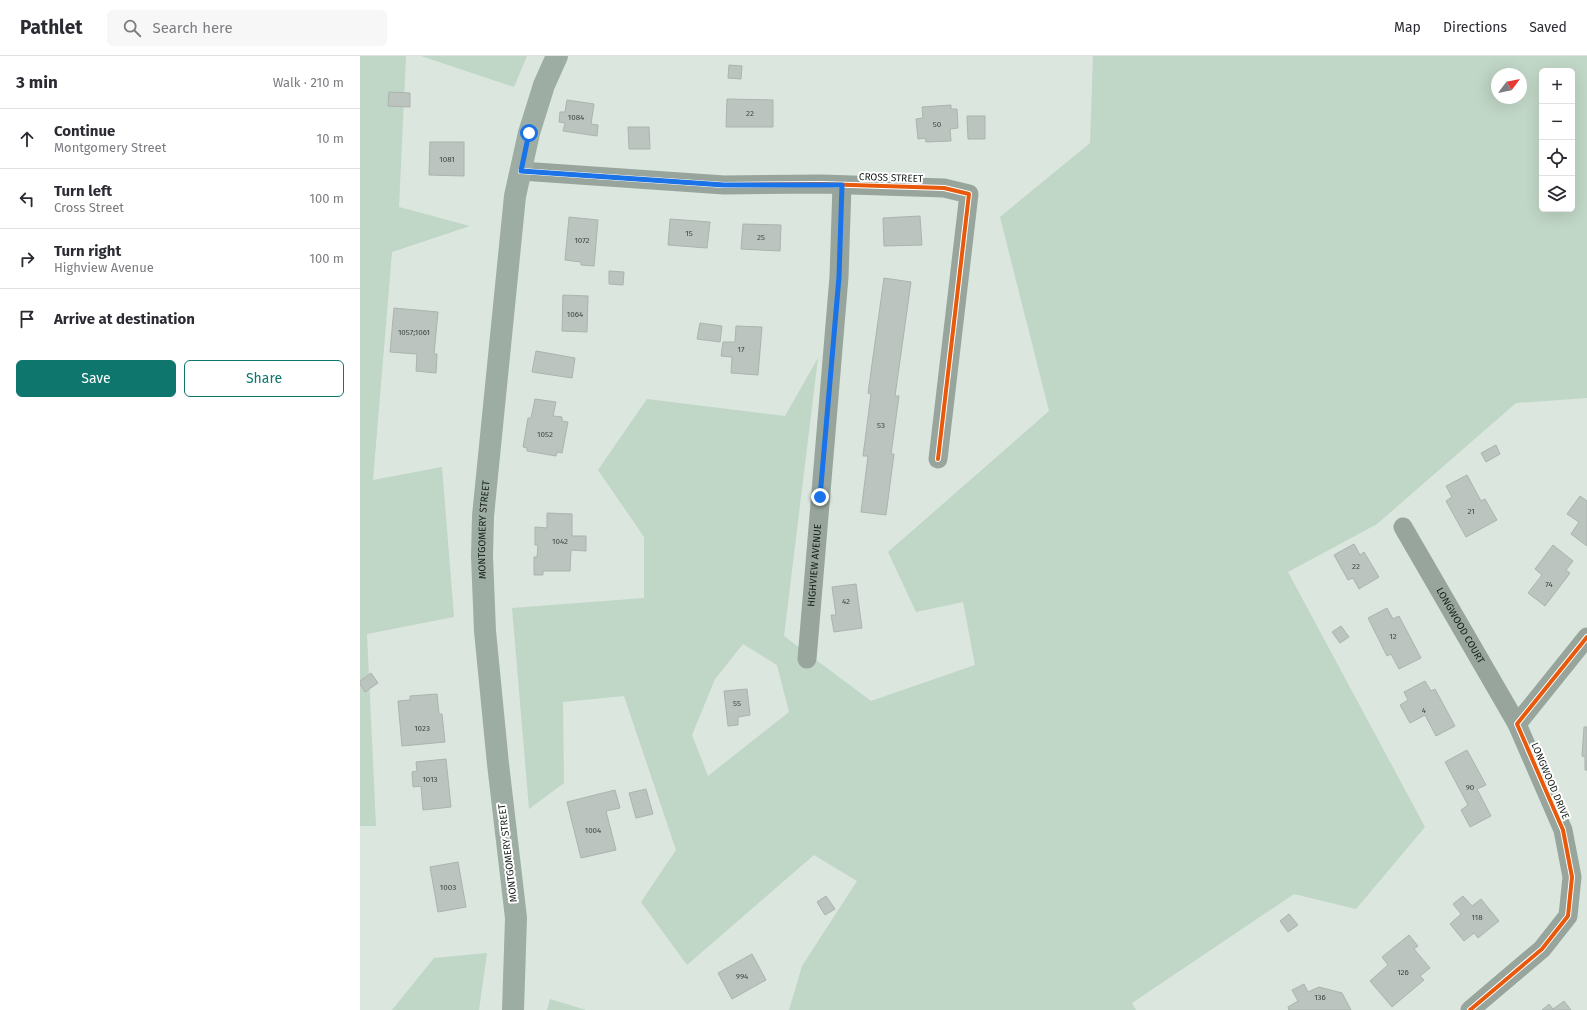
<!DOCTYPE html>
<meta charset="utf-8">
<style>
:root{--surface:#fff;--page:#f7f7f7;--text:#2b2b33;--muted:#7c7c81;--line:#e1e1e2;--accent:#0f766e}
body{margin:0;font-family:"Fira Sans",sans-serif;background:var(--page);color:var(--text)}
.controls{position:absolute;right:12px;top:12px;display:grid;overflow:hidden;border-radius:6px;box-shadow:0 4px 16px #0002}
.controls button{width:36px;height:36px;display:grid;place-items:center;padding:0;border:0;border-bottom:1px solid var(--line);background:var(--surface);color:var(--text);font:20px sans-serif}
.compass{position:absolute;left:1131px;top:12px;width:36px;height:36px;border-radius:50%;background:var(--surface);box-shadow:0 4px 16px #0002;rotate:58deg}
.stop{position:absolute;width:12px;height:12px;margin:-9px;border:3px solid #1a73e8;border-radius:50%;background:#fff}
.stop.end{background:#1a73e8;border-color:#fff;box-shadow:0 1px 4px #0008}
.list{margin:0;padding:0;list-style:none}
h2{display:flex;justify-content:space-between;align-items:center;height:52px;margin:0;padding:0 16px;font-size:17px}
h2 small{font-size:13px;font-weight:400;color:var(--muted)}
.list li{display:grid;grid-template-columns:26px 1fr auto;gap:12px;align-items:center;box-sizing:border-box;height:60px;padding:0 16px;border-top:1px solid var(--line)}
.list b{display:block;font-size:15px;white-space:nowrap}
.list p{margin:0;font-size:13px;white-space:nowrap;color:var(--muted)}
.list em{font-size:13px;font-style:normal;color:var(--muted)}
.actions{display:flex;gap:8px;padding:12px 16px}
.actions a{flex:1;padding:9px 0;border:1px solid var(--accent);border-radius:6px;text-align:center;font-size:14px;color:var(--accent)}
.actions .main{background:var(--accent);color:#fff}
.icon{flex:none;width:22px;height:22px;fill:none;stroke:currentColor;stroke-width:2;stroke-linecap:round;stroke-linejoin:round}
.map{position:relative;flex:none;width:1227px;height:954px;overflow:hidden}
header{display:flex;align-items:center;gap:24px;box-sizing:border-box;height:56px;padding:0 20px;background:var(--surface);border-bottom:1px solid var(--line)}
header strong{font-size:19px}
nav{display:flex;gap:22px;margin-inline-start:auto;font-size:14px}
.search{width:280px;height:36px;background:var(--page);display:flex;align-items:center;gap:10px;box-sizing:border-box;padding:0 14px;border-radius:6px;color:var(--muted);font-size:15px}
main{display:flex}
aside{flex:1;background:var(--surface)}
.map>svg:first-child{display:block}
</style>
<header>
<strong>Pathlet</strong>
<div class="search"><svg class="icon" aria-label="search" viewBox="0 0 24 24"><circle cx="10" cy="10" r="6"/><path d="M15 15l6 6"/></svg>Search here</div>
<nav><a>Map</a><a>Directions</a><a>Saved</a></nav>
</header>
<main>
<aside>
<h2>3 min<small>Walk · 210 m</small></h2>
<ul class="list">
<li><svg class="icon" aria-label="ahead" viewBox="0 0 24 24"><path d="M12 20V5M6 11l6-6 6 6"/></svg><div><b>Continue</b><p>Montgomery Street</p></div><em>10 m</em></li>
<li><svg class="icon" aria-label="left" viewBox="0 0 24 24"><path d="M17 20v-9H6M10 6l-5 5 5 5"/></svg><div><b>Turn left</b><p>Cross Street</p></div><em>100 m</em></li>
<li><svg class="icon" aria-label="right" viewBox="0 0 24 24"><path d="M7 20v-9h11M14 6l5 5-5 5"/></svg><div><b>Turn right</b><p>Highview Avenue</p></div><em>100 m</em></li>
<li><svg class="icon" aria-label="arrive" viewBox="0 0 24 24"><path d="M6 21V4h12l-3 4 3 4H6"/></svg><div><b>Arrive at destination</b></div></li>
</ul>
<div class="actions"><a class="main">Save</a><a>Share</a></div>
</aside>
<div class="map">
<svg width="1227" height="954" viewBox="0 0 1227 954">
<rect width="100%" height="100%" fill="#dae6de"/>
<path fill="#c0d6c6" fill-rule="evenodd" d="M0,0h46l-7,151 71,19 -78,26 -19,228 69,-13 12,150 -87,17 9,192h-16z
M61,0h106l-13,31z
M733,0h494v342l-71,5 -139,121 -89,48 137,255 -69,82 -62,-15 -162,109 4,7h-347l13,-44 55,-85 -43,-26 -127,110 -46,-63 35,-52 -52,-154 -61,6 1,81 -35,26 -17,-201 132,-10v-61l-46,-67 49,-71 138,17 33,-58 -34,278 87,65 104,-36 -12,-63 -47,10 -28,-60 161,-141 -49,-194 90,-74zM1182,15h30v138h-30zM1137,18h24v24h-24zM383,588l34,21 12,47 -81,64 -16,-41 23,-56z
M127,897l-8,57h-87l42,-52z
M190,943l36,11h-39z"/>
<path fill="#bbc4be" stroke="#abb4ae" d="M369,9l13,1 -1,13 -13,-1z
M29,36l21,1v14l-22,-1z
M367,43l46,1v27h-47z
M207,44l27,4 -3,20 7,1 -1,11 -34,-5 2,-8 -6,-1 1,-10h5z
M591,49v4h6l1,19 -8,1 1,12 -25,1 -1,-4 -7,1 -2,-20 7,-1 -1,-11z
M607,60h18v23h-17z
M268,71h21l1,22h-21z
M70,86h34v34l-35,-1z
M560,160l2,29 -38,1 -1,-28z
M209,161l29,3 -4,46 -13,-1v-3l-16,-2z
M310,163l40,3 -3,26 -39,-3z
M383,168l38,1 -1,26 -39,-2z
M249,215l15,1 -1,13 -14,-1z
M524,222l27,4 -16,114h4l-8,58h3l-8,61 -25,-3 7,-56h-5l8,-62 -3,-1z
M203,239l25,1 -1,36 -25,-1z
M34,252l44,4 -4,42h3l-1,19 -20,-2 1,-17 -27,-2z
M340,267l22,3 -2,16 -23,-3z
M376,270l26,1 -4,48 -27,-2 1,-16 -11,-1 2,-14h12z
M176,295l39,7 -3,20 -40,-6z
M175,343l21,3 -3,14 9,1v4l6,1 -6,31 -5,-1 -1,4 -29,-5v-3l-4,-1 5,-29h3z
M1136,389l4,9 -14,8 -5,-9z
M1107,419l14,26 4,-2 12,21 -31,17 -20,-36 6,-4 -6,-11z
M1220,440l7,5v45l-16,-12 8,-12 -12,-8z
M187,457l25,1v22h14v15l-15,-1 -1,21h-27v4h-9v-18h3l1,-12h-3v-18l12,1z
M994,488l6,11 4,-3 15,25 -20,12 -6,-11 -5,2 -14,-25z
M1193,489l20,16 -7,9 4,3 -25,33 -17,-13 14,-18 -7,-6z
M496,528l6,44 -28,4 -3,-17h5l-4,-28z
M1027,552l6,11 6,-3 22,42 -22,11 -8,-15 -4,2 -19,-38z
M981,570l8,11 -9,6 -8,-11z
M11,617l7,10 -13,9 -5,-8v-3z
M1065,625l6,10 4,-2 20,37 -19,10 -11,-21 -15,8 -10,-18 8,-5 -4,-8z
M387,633l3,26 -12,2v8l-10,1 -4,-35z
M77,638l2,20h3l3,28 -43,4 -4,-45 12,-1v-4z
M1224,671h3v43h-2v-13l-3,-1z
M1107,694l19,35 -9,4 14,27 -21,11 -9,-17 7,-5 -23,-43z
M86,703l5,48 -28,3 -2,-24 -8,1 -1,-15 5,-1 -1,-9z
M286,733l7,25 -17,4 -7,-25z
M255,734l5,18 -14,3 10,39 -35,8 -14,-56z
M98,806l8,45 -28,5 -8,-45z
M466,840l9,13 -10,6 -8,-13z
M1103,840l9,10 9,-7 18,22 -21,17 -4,-5 -10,8 -14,-17 11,-10 -8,-10z
M929,858l9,11 -10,7 -8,-11z
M1049,879l9,11 -4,3 16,19 -10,8 4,4 -32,27 -22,-26 18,-16 -6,-8z
M392,898l14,26 -34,19 -14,-26z
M944,928l4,8 11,-5 23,6 9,17h-62l-1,-3 10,-6 -6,-11z
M1204,945l7,9h-29l7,-6 4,5z"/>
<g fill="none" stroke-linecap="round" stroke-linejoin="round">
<g stroke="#97a59c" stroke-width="19">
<path d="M161,115l203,14 97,-1 123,4 25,6 -31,265"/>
<path id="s1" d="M1043,471l114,197"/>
<path id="s2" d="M447,603l32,-382 3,-92"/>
<path d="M1110,954l72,-61 26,-33 4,-39 -9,-47 -46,-106 70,-87"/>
</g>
<path stroke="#9eada3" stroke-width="22" id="s3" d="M153,954l3,-92 -18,-154 -13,-133 -3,-75 1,-40 32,-320 14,-63 15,-48 13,-29"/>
<defs>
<path id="cycleway" d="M161,115l203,14 97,-1 123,4 25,6 -31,265
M1110,954l72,-61 26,-33 4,-39 -9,-47 -46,-106 70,-87"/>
</defs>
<use href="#cycleway" stroke="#fff" stroke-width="6"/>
<use href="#cycleway" stroke="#e8590c" stroke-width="4"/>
</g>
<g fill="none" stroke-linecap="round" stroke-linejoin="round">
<path stroke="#1a73e8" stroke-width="5" d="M169,77l-8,38 203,14h118l-3,92 -19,220"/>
</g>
<g text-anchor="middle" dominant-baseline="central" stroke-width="4" stroke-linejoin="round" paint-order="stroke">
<g font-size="8" fill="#3e4742">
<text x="390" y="57">22</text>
<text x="216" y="61">1084</text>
<text x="577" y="68">50</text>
<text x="87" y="103">1081</text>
<text x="329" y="177">15</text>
<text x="401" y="181">25</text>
<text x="222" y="184">1072</text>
<text x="215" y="258">1064</text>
<text x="54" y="276">1057;1061</text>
<text x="381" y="293">17</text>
<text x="521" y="369">53</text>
<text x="185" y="378">1052</text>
<text x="1111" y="455">21</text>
<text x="200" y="485">1042</text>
<text x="996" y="510">22</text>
<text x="1189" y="528">74</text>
<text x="486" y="545">42</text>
<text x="1033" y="580">12</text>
<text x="377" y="647">55</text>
<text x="1064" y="654">4</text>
<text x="62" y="672">1023</text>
<text x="70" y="723">1013</text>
<text x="1110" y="731">90</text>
<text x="233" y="774">1004</text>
<text x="88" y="831">1003</text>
<text x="1117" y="861">118</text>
<text x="1043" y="916">126</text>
<text x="382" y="920">994</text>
<text x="960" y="941">136</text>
</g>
<g font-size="10" fill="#151d18" stroke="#fff">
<text transform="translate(531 122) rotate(2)">CROSS STREET</text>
<text stroke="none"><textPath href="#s3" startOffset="482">MONTGOMERY STREET</textPath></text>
<text stroke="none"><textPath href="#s2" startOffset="94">HIGHVIEW AVENUE</textPath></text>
<text stroke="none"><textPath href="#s1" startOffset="114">LONGWOOD COURT</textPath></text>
<text transform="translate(1190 725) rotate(67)">LONGWOOD DRIVE</text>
<text transform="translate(148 797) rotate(-97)">MONTGOMERY STREET</text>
</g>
</g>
</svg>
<div class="controls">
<button>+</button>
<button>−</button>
<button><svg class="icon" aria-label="locate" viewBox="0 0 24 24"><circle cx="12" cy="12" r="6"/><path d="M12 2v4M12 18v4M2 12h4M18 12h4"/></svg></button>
<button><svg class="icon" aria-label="layers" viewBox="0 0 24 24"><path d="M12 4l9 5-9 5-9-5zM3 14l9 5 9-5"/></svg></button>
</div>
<svg class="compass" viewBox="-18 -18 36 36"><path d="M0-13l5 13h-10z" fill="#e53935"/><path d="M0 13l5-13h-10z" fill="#7c7c81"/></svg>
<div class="stop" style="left:169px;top:77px"></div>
<div class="stop end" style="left:460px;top:441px"></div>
</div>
</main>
